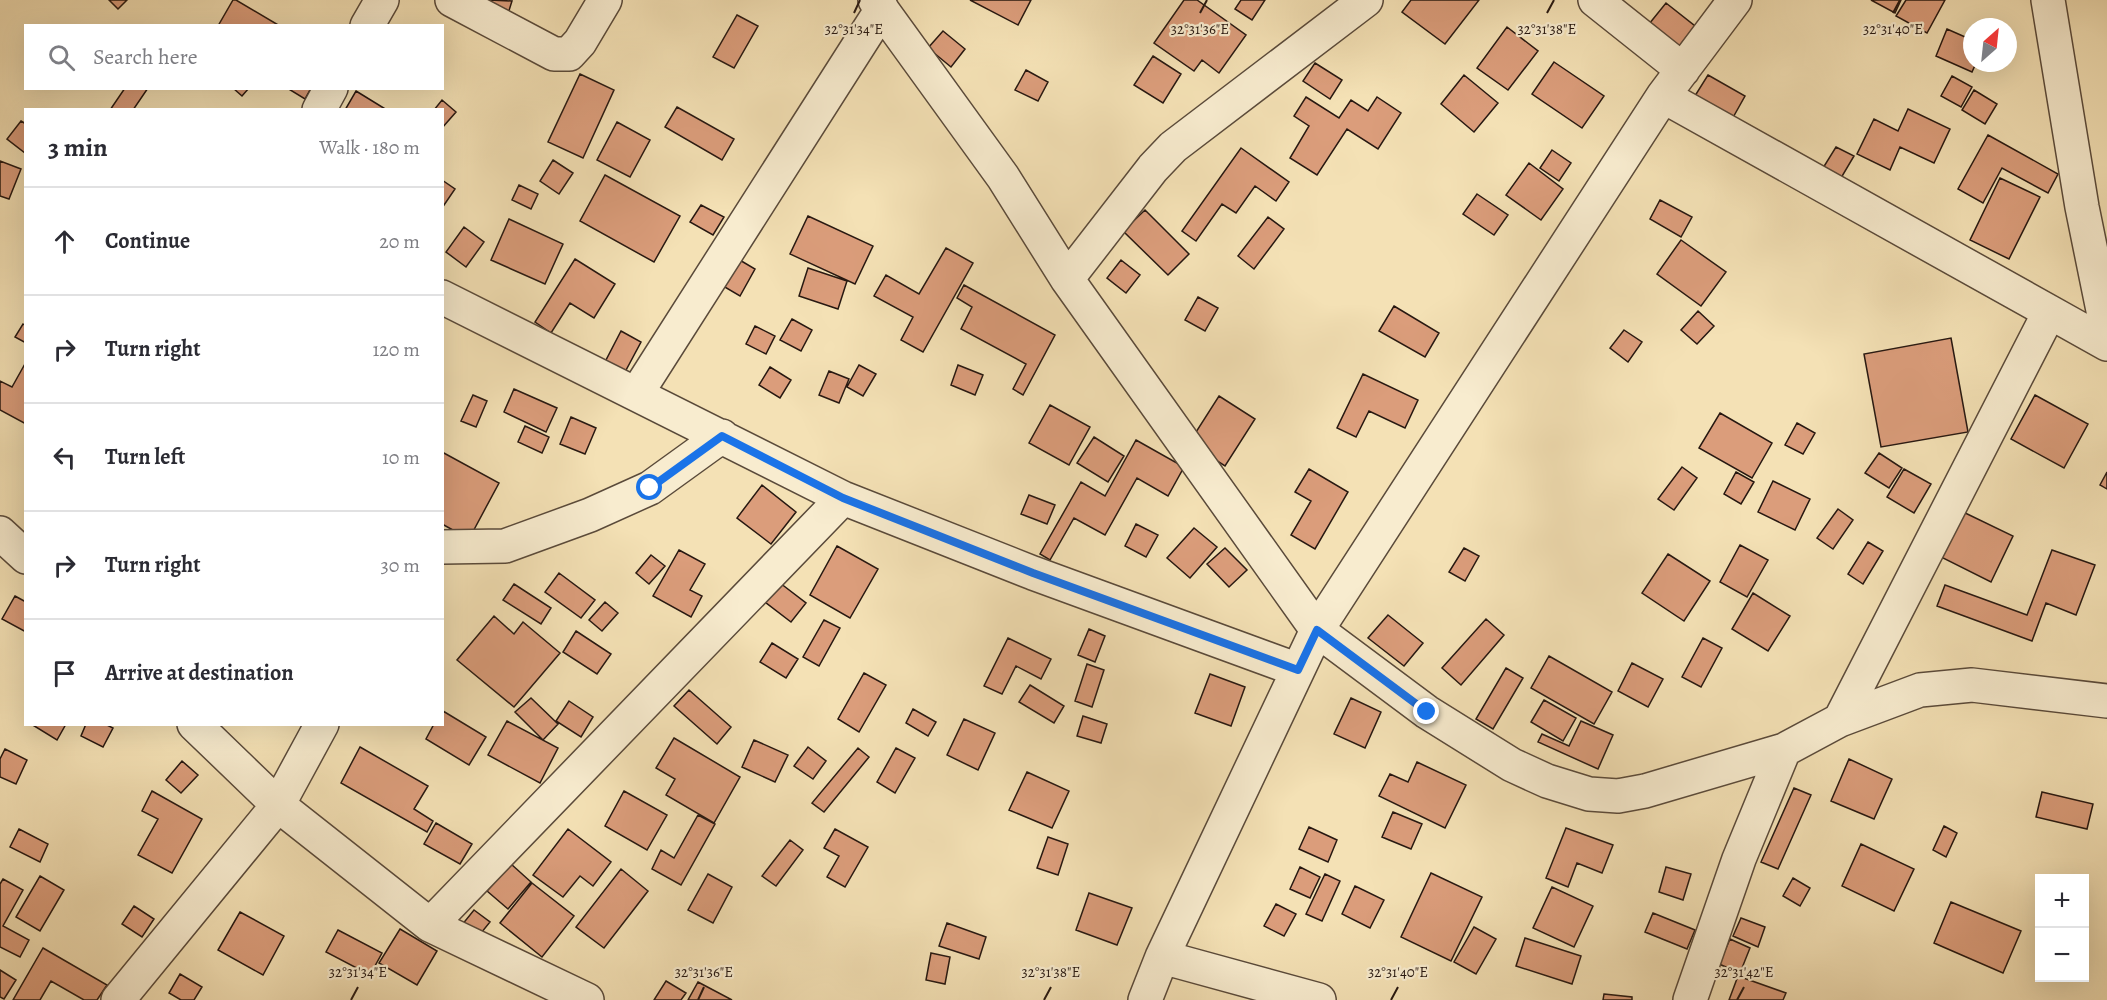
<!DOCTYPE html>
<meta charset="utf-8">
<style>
:root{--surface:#fff;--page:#f7f7f7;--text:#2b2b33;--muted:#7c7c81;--line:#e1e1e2}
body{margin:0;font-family:Alegreya,serif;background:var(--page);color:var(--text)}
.controls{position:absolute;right:18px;bottom:18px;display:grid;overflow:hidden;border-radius:0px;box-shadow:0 6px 24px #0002}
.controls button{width:54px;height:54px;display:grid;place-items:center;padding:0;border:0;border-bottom:2px solid var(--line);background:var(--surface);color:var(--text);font:30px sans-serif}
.compass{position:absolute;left:1963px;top:18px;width:54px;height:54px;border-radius:50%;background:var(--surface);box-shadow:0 6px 24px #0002;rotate:27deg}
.stop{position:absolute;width:18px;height:18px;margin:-14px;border:4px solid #1a73e8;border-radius:50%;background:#fff}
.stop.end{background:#1a73e8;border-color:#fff;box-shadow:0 2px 6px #0008}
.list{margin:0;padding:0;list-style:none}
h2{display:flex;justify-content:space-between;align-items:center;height:78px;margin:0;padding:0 24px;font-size:26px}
h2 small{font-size:20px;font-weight:400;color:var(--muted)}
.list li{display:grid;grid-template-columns:39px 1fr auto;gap:18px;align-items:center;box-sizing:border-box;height:108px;padding:0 24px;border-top:2px solid var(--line)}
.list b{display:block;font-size:22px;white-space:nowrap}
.list em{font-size:20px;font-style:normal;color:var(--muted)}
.icon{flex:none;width:33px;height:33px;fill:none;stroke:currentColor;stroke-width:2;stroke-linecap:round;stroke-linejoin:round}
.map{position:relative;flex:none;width:2107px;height:1000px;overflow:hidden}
.search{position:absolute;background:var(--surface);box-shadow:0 6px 24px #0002;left:24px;top:24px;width:420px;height:66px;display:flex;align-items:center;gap:15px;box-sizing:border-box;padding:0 21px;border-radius:0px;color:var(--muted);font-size:22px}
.panel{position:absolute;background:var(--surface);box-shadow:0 6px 24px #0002;left:24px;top:108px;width:420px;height:618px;border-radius:0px}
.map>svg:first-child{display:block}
</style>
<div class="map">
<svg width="2107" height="1000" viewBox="0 0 2107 1000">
<rect width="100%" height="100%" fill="#f4e1b5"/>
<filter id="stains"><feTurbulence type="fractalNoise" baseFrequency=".00333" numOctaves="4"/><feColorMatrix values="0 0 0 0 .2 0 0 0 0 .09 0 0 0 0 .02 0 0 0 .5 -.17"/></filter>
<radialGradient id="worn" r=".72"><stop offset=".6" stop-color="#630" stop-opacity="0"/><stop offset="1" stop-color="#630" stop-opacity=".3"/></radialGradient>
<path fill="#db9d7b" stroke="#271811" stroke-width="1.5" d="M109,0h18l-9,9z
M233,0h3l44,26h-62z
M489,0l23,1 -5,16 -22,-7z
M970,0h61l-13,25z
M1184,0h13l49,35 -27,38 -17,-13 -8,11 -40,-28z
M1241,0h24l-13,20 -17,-11z
M1411,0h68l-34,44 -43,-32z
M1871,0h30l-6,13z
M1906,0h39l-18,33 -31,-17z
M1666,3l29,23 -21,27 -29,-24z
M737,15l21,11 -24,42 -21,-11z
M1507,27l31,24 -30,39 -31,-22z
M1947,29l25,11v23h4l-4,9 -36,-16z
M943,31l22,18 -14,18 -23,-19z
M1153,56l28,18 -18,29 -29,-18z
M1554,62l50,34 -22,32 -50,-34z
M1315,63l27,17 -12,19 -27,-18z
M1026,70l22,12 -10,19 -23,-11z
M580,74l34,16 -31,68 -35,-16z
M1464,75l34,28 -24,29 -33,-28z
M1708,75l37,21 -14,25 -38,-22z
M1952,76l20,11 -11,20 -20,-11z
M125,88h23l-15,22h-23z
M233,88h16l-7,8z
M287,88h24l-6,11z
M1974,90l23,14 -12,20 -23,-14z
M356,91l31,19h-42z
M1306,97l33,21 12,-18 17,11 9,-14 24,16 -23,36 -31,-20 -30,46 -27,-17 19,-32 -15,-10z
M442,100l14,12 -14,16v-18h-8z
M677,107l57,32 -12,21 -57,-33z
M1908,109l42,20 -16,34 -34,-16 -10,23 -33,-16 17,-35 24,12z
M21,121l5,3 -1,29 -18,-14z
M617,122l33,18 -20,37 -33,-17z
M1988,135l70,39 -10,19 -46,-25 -19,35 -25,-14z
M1836,147l18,9 -13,22 -18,-10z
M1241,148l48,34 -13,19 -21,-15 -19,27 -14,-9 -26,37 -14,-10z
M1552,150l19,13 -12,18 -19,-13z
M553,160l20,13 -14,21 -19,-13z
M0,161l21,8 -12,30 -9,-3z
M1529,163l34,26 -22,31 -35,-25z
M605,175l75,41 -26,46 -74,-41z
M2000,178l40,19 -31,62 -39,-19z
M442,180l13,9 -13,19z
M519,185l19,9 -7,15 -19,-9z
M1477,194l31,21 -14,20 -31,-21z
M1660,200l32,17 -11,20 -31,-18z
M701,205l23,12 -11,18 -23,-13z
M1145,210l44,44 -21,21 -45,-44z
M808,216l65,30 -18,38 -65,-30z
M1268,217l16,12 -30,40 -16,-13z
M509,219l54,25 -18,40 -54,-24z
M464,227l20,15 -18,25 -20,-15z
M1681,240l45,32 -25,34 -44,-32z
M946,248l27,15 -50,89 -22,-12 12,-23 -39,-21 12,-21 33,19z
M575,259l40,25 -21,34 -24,-15 -19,30 -16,-11z
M738,259l17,10 -15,27 -17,-10z
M1121,260l19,15 -14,18 -19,-15z
M808,268l39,13 -9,28 -39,-13z
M964,285l91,50 -32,60 -10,-6 13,-25 -65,-35 11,-22 -15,-9z
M1198,297l20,11 -13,23 -20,-11z
M1394,306l45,27 -14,24 -46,-26z
M1698,311l16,15 -17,18 -16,-14z
M792,319l20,11 -11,21 -21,-11z
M23,324l3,2v17l-11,-6z
M755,326l20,10 -9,18 -20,-10z
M1624,330l18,12 -14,20 -18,-14z
M621,331l20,11 -16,30 -20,-10z
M1951,338l17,94 -87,15 -17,-93z
M26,362v62l-26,-14v-29l12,6z
M859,365l17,9 -13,22 -16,-9z
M958,365l25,10 -8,20 -24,-10z
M770,367l21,13 -11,18 -21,-13z
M829,371l20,8 -10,24 -20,-8z
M1363,374l55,26 -13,28 -36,-17 -13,26 -19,-9z
M514,389l43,19 -11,24 -42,-20z
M473,395l14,6 -11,26 -15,-6z
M2035,395l53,29 -24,44 -53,-29z
M1219,396l36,23 -30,47 -36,-23z
M1050,405l40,22 -21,38 -40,-22z
M1720,413l52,30 -20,35 -53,-30z
M571,417l25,11 -11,26 -25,-10z
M1797,423l18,10 -12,21 -18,-9z
M525,426l24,11 -7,16 -24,-11z
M1094,437l30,19 -16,26 -31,-19z
M1136,440l48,27 -16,29 -31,-18 -32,57 -31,-17 -24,42 -10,-6 41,-72 24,14z
M442,452l57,31 -30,56 -27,-15z
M1879,453l23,15 -13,20 -24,-15z
M1682,467l15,11 -23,32 -16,-11z
M1309,469l39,23 -33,57 -24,-14 20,-34 -16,-9z
M1904,469l27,15 -17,29 -27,-16z
M1736,472l18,10 -13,22 -17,-10z
M2107,472v17l-7,-4z
M1773,481l37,18 -15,31 -37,-18z
M762,485l34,27 -25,32 -34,-26z
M1029,495l26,10 -8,19 -26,-10z
M1838,509l15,11 -20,29 -16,-11z
M1959,510l54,26 -22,46 -54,-27z
M1136,524l22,11 -12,22 -21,-11z
M1194,528l23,19 -27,31 -23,-20z
M1868,542l15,9 -20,33 -15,-10z
M1740,545l28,15 -21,37 -27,-15z
M837,546l41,23 -28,49 -40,-23z
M1225,548l22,22 -18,17 -22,-23z
M1464,548l15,8 -14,25 -16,-9z
M679,550l26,14 -15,26 12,6 -11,21 -38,-21z
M2052,550l43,15 -19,50 -30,-12 -14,38 -95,-35 8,-21 82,30z
M1668,554l42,27 -26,40 -42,-28z
M651,555l14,11 -16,18 -13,-11z
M559,573l36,27 -14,18 -36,-26z
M780,583l26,20 -15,19 -26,-20z
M514,584l37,24 -10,16 -38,-24z
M1753,593l37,23 -22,35 -36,-22z
M15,596l11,6v30l-24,-13z
M605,602l13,11 -16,18 -13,-11z
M1388,615l35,28 -19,23 -36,-28z
M494,616l20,18 9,-12 37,31 -46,54 -57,-47z
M1486,619l18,16 -43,50 -19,-17z
M824,620l16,8 -21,38 -16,-9z
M1089,629l16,7 -10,26 -17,-7z
M576,631l35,23 -14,20 -34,-22z
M1008,638l43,21 -10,20 -25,-13 -14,28 -18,-8z
M1703,638l19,10 -21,39 -19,-10z
M772,643l26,16 -12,19 -26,-16z
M1549,656l63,36 -18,32 -63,-36z
M1632,663l31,16 -15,28 -30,-16z
M1087,664l17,6 -12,37 -17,-6z
M1506,668l17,10 -30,51 -17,-10z
M864,673l22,12 -27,47 -21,-13z
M1210,674l35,13 -14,39 -36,-13z
M1030,685l34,21 -10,17 -35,-21z
M689,690l42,37 -14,17 -43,-38z
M531,698l27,26 -15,16 -28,-28z
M1351,698l30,14 -16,36 -31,-14z
M1544,700l32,18 -13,23 -32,-19z
M569,701l24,16 -12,20 -25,-16z
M913,709l23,13 -8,14 -22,-13z
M443,711l43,26 -17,28 -43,-26 8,-15h8z
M1083,716l24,8 -6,19 -24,-7z
M964,719l31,14 -17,37 -31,-15z
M507,721l51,27 -18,35 -52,-28z
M1581,721l32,14 -15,34 -60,-27 4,-8 27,12z
M31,724h35l-9,16z
M86,724h19l8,4 -10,19 -22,-11z
M674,738l66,39 -26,46 -48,-28 9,-16 -19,-11z
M754,740l34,15 -13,27 -33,-15z
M360,747l68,39 -14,23 19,12 -6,11 -86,-49z
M808,747l18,14 -13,18 -19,-13z
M858,748l11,9 -45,55 -12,-9z
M896,748l19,10 -20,35 -18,-11z
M5,749l22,11 -11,24 -16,-7v-18z
M1849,759l43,20 -18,40 -43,-18z
M182,761l16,14 -17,18 -15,-13z
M1417,762l49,23 -21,43 -66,-32 11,-22 18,8z
M1027,772l42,19 -17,37 -43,-18z
M1794,788l17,7 -33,74 -17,-7z
M152,791l50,28 -30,54 -34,-18 20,-36 -16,-8z
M624,791l43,24 -20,35 -42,-24z
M2042,792l51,12 -6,25 -51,-12z
M1393,812l29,12 -11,25 -29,-12z
M698,815l17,9 -34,61 -29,-16 9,-19 13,8z
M436,823l36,21 -12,20 -36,-20z
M1944,826l13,7 -11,24 -13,-7z
M1309,827l28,13 -9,22 -29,-13z
M1566,828l47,17 -11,28 -25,-10 -9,24 -22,-9z
M19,829l29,15 -8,18 -30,-15z
M568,829l43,33 -18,24 -13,-10 -17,21 -30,-22z
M835,829l33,18 -23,40 -18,-10 12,-21 -15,-8z
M1048,837l20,7 -10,31 -21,-7z
M790,840l13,10 -27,36 -14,-10z
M1861,844l53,25 -20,42 -52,-25z
M511,864l20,18 -23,27 -21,-18z
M1300,867l20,10 -10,21 -20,-9z
M1666,867l25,7 -8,26 -24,-8z
M621,869l27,22 -44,57 -28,-21z
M1431,873l51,24 -31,64 -50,-24z
M708,874l24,13 -19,36 -25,-13z
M1325,874l15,7 -18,40 -16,-7z
M40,876l24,14 -24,41 -24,-14z
M1793,878l17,10 -10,18 -17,-10z
M3,879l20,11 -20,36 26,14 -9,17 -20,-10v-63z
M532,883l42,33 -32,41 -42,-34z
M1355,886l29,14 -14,28 -28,-14z
M1552,887l41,19 -19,41 -41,-19z
M1089,893l43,15 -15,37 -41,-15z
M1951,902l70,29 -18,42 -69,-30z
M1276,904l20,10 -12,22 -20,-10z
M134,906l20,13 -12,18 -20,-13z
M474,910l16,12 -17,21 -16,-12z
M240,912l44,24 -21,39 -45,-25z
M1653,913l42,17 -8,19 -42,-17z
M1741,918l24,9 -7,20 -25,-11z
M947,923l39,14 -7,22 -40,-13z
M1474,927l22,12 -20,35 -22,-12z
M400,929l37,22 -20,34 -38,-22z
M338,930l44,23 -12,22 -44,-23z
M1525,938l56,18 -9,28 -56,-18z
M1730,939l20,9 -10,25 -21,-9z
M43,948l64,37 -10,15h-13l-33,-19 -11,19h-27z
M931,953l19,4 -5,27 -19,-4z
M0,970l16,10 -12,19 -4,-2z
M180,974l22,13 -8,13h-13l-12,-7z
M1738,976l48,17 -3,7h-54z
M666,981l20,12 -5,7h-27z
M698,982l34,18h-44z
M1604,994l28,3v3h-29z"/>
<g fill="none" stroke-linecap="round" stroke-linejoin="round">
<defs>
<path id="minor" d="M452,0l102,54h15l11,-12 25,-42
M875,0l128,177 64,102 250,351 110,82 85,53 35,16 42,13 29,2 27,-5 139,-41 56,-30 80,-30 52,-5 135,16
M1595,0l88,70
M2048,0l34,207 25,123
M367,26l15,-26
M1663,96l444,248
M319,110l12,-22
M1067,279l86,-111 20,-21 193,-147
M442,297l401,201 190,75 265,97
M637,393l245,-384
M0,533l26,24
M442,547l63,-1 85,-31 60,-27 72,-52
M1840,720l209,-407
M322,724l-44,81 152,120 157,75
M430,925l413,-427
M1162,957l157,43
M118,1000l160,-195 -84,-81
M1145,1000l17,-43 155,-327 346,-534 72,-96
M1690,1000l49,-141 45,-109"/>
</defs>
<use href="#minor" stroke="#5a4a3a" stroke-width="36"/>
<use href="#minor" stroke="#f8eccf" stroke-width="33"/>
</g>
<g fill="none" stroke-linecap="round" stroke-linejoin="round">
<path stroke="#1a73e8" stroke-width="8" d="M650,488l72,-52 121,62 190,75 265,97 19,-40 110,82"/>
</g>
<path fill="none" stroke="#271811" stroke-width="2" d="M854,13l6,-13M1200,13l7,-13M1547,13l7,-13M1893,13l7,-13M351,1000l7,-13M698,1000l6,-13M1044,1000l7,-13M1391,1000l7,-13M1737,1000l7,-13"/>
<g font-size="15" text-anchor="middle" fill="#271811" stroke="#f8eccf" stroke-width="4.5" stroke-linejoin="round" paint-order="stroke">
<text x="854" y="34">32°31'34"E</text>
<text x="1200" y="34">32°31'36"E</text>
<text x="1547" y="34">32°31'38"E</text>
<text x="1893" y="34">32°31'40"E</text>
<text x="358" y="977">32°31'34"E</text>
<text x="704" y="977">32°31'36"E</text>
<text x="1051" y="977">32°31'38"E</text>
<text x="1398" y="977">32°31'40"E</text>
<text x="1744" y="977">32°31'42"E</text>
</g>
<rect width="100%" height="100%" filter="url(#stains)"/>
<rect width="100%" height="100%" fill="url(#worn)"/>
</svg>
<div class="controls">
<button>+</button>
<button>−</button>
</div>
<svg class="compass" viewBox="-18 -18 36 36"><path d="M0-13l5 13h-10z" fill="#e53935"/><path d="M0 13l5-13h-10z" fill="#7c7c81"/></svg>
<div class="stop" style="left:650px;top:488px"></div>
<div class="stop end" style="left:1427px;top:712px"></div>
<div class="search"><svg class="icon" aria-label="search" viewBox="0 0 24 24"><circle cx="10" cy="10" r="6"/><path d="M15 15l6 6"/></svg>Search here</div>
<section class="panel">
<h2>3 min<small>Walk · 180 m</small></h2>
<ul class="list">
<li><svg class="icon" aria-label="ahead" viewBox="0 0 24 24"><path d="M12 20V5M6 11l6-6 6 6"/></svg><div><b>Continue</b></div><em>20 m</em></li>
<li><svg class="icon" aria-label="right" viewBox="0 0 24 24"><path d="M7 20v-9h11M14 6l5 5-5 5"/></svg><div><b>Turn right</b></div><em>120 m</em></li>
<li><svg class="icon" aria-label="left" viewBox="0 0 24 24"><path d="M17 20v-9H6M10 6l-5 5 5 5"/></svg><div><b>Turn left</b></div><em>10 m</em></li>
<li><svg class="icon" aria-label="right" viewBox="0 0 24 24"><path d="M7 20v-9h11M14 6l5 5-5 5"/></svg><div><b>Turn right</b></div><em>30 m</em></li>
<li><svg class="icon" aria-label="arrive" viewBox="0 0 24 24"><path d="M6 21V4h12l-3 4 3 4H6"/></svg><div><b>Arrive at destination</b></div></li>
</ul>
</section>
</div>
